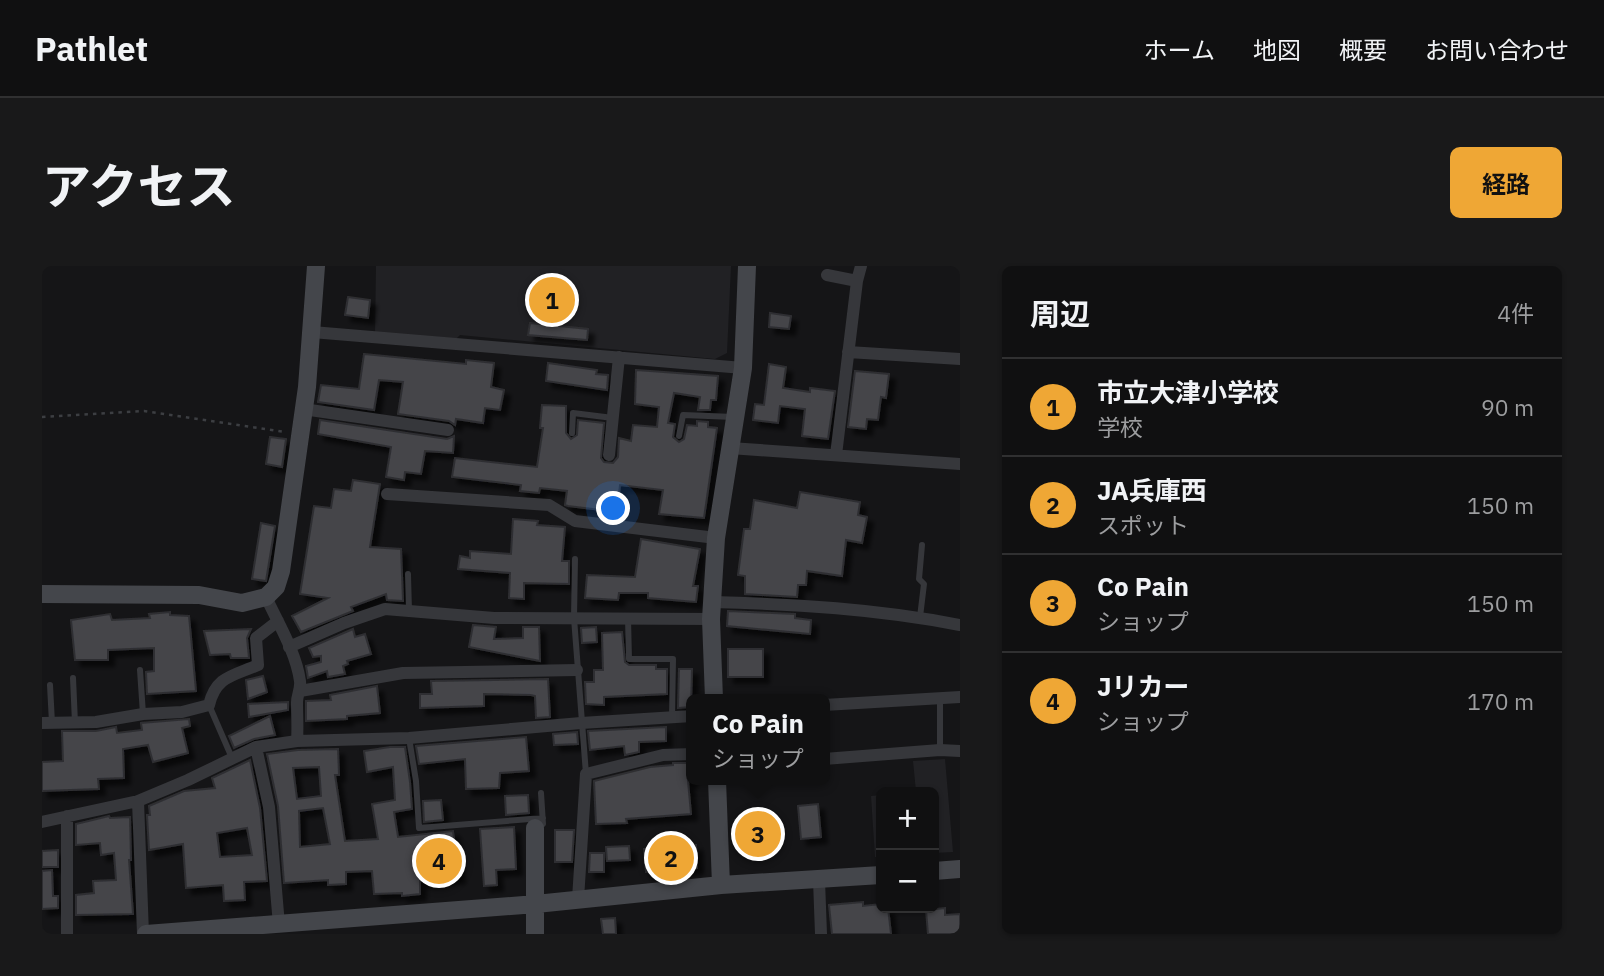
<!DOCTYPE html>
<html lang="ja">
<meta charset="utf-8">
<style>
:root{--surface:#101011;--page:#19191a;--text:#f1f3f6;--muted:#9c9d9f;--line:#303031;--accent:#efa735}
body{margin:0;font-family:"IBM Plex Sans","Noto Sans JP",sans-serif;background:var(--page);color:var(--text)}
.controls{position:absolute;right:21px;bottom:21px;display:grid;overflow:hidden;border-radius:10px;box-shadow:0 2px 5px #0004}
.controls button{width:63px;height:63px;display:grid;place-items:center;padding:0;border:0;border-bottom:2px solid var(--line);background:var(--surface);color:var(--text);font:35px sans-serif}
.you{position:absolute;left:572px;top:243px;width:24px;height:24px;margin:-18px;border:5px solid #fff;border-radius:50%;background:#1a73e8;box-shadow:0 0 0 10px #1a73e833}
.badge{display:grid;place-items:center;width:46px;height:46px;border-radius:50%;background:var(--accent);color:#111;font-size:23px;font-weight:700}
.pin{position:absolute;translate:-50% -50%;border:4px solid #fff;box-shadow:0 2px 7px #0006}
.popup{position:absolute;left:644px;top:428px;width:144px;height:91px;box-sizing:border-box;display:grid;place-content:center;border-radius:10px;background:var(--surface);filter:drop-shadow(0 2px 5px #0005);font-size:23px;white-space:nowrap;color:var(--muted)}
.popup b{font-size:26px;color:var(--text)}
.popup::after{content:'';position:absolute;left:50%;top:100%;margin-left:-14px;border:14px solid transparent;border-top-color:var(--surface)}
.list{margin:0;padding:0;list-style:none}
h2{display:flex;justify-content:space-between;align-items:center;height:91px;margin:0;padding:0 28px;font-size:30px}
h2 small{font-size:23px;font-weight:400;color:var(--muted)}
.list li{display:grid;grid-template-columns:46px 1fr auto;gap:21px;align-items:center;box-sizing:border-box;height:98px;padding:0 28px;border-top:2px solid var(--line)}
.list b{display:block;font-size:26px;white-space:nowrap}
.list p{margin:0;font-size:23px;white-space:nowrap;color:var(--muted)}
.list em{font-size:23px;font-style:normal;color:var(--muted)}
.map{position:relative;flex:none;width:918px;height:668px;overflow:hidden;border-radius:10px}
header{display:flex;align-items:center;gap:42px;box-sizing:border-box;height:98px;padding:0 35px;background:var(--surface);border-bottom:2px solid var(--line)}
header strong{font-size:33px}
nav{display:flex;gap:38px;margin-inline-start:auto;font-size:24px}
.intro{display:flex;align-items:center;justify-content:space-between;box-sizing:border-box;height:168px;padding:0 42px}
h1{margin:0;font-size:49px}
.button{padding:18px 32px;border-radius:10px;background:var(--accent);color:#111;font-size:24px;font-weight:700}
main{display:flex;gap:42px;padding:0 42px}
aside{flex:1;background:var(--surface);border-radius:10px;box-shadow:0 2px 5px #0004}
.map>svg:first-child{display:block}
</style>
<header>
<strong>Pathlet</strong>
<nav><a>ホーム</a><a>地図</a><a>概要</a><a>お問い合わせ</a></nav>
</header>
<div class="intro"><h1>アクセス</h1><a class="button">経路</a></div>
<main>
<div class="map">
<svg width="918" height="668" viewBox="0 0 918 668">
<defs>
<filter id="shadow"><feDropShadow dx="6" dy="6" stdDeviation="2" flood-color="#0009"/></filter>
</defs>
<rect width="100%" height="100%" fill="#151517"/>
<path fill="#212124" d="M334,0h355l-4,87 -12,6 -255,-24 -4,4 -81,-6z
M903,493l8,93 -19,1v-61h-28l10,-1 -3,-30z
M839,529v62h-6l-4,-61z"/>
<path fill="#44454a" stroke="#2f2f32" stroke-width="2" fill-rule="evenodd" filter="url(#shadow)" d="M306,31l22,3 -2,18 -23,-3z
M728,47l21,3 -2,13 -20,-2z
M488,57l58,6 -1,11 -59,-5z
M322,88l102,10v-4l28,3 -3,24 13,3 -4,20 -15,-2 -2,15 -27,-4 -1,6 -6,-4 -51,-7 5,-32 -24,-2 -5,30 -56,-8 3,-17 38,4z
M506,97l49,7 -1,4 12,1 -1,15 -61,-9z
M727,98l17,3 -3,21 27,4v-4l25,3 -7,48 -26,-3 3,-27 -25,-3 -2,17 -25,-3 2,-16 9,1z
M594,104l82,6 -2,24h-5l-1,10h-12l2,-13 -26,-4 -6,30 7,1 -2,13 6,5 5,-3 3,-14 10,1v-5l11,1v5l9,1 -13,90 -45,-4 4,-24 -43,-5 -3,27 -49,-6 -3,-1 2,-14 -27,-3 -1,5 -19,-2 1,-6 -69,-8 3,-19 82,9 6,-39h-3l2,-23 24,1v27l5,6 6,-4 1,-15 26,3 -3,35 3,4 9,1 5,-6 1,-19 12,3 2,-16 24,2 2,-20 -24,-3z
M813,105l34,3 -3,24 -5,-1 -3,23 -11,-1 -1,10 -18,-2z
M278,154l127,19 7,-3 -1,17 -28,-2 -4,23 -16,-2 -1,8 -18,-3 5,-30 -73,-13z
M228,171l16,2 -4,28 -16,-3z
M311,214l27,4 -10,63 31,2 2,52 -16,-1 -1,-6 -35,13 2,4 -52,21 -9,-16 36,-18 -28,-4 14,-88 17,2 3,-19 17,2z
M758,226l60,10 -2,13 9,2 -5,26 -16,-3 -4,36 -35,-5 -1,14h-8l-1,12 -52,-3v-18l-7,-1 6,-46h6l4,-29 43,8z
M471,253l25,2 -1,4 28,2 -3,34h7v23l-45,-1v16l-15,-1 1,-25 -52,-4 2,-13 10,2v-7l41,3z
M219,257l14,3 -9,55 -14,-2z
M599,273l59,10 -7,37h5l-2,16 -48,-4v-5h-29l-1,7 -33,-2 2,-23 48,2z
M686,345l67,3v4l16,2 -1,14 -83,-8z
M128,346v3l19,1 7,75 -49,3 -1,-22 8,-1v-23l-46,2v10h-33l-4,-40 39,-6 2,6 38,-2 -1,-4z
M431,359l23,2 -2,12 29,-1v-11h16l1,34 -71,-14z
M554,361l1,15 -15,1 -1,-15z
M209,363l-4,9 2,20h-18l-1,-4 -20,1 -6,-24z
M311,363l2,8 10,-3 6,20 -24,7 1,3 -5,2 2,8 -17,3 -1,-6 -19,7 -2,-12 15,-4v-6l-8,1 -4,-9z
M580,366l3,30 4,3h27v4h11v25l-63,3v8l-18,-1 -1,-22h9v-12h9l-1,-37z
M686,383h35v28h-35z
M637,403h13l-1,38 -13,1z
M221,410l4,16 -19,7 -2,-19z
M506,413l2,38 -14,1 -1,-22 -4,-1 -47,-1v12l-64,2v-14h12l-1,-13z
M335,420l3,27 -33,3v3l-41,2v-20l25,-1 -1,-5z
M246,436v8l-39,7 -1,-13z
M228,450l5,19 -21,4 -20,9 -5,-12z
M147,453l1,7 -8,2 6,25 -35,9 -5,-17 -25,4 1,29 -26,1 1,10 -57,2v-29l21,-1 -1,-30h34l20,-4 1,6 25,-3 -1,-7z
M624,461v14l-27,1v10l-14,3 -1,-9 -34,4 -2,-19z
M535,466l1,12 -24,1 -1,-11z
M484,471l3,34 -29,2 -1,15 -33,1 -1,-30 -46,5 -3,-18z
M348,481h15l5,35 2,27 -18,3 4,25 55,-6 6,46 -39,4v13l-18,2v-3l-28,1 -2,-23 -26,1v12l-18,1v-5l-44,3 -6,-77 -11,-52 31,-4 40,-1 1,26h-4l10,66 33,-2 -6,-35 23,-4 -2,-33 -26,5 -3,-21zM277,501l2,29 -24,3 -4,-31zM281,542l7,36 -30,3 -1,-36z
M208,494l10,48 7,73 -23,1 1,18 -21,1 -1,-16 -37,3 -3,-44 -34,6 -2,-35h3l-1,-9 35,-15 31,-3 -3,-10zM205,562l5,27 -32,2 -3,-24z
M631,497h18v18h-3l3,33 -65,5 1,4 -31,1 -2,-43 56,-14 23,-2z
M486,529l1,18 -23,2 -1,-19z
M399,534l2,20 -19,2 -1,-21z
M776,538l3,33 -20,2 -3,-33z
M67,550l1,2 20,-1 1,43h-2l4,54 -57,1v-20l18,-2 -1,-12 23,-1 -2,-27 -13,2 -1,-12 -24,2v-21z
M721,553l1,23h-28l-1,-22z
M472,561l2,42 -20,1 1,15 -13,1 -4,-57z
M513,564h19l-2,32h-17z
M654,579l1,23 -51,4 -2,-23z
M587,580l1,14 -23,1 -1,-14z
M16,584v17h-16v-16z
M548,587h14v19h-15z
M10,604l1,26h5v12l-16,1v-38z
M821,636v4l18,-2v4h7l3,26h-59l-3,-29z
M903,642v7l15,-1v20h-32l-2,-24z
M573,652l1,16h-13l-2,-15z"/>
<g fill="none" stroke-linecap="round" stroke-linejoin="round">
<path stroke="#3c3e42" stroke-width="2.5" stroke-dasharray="3.5 5" stroke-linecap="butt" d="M0,151l102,-6 141,21"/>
<path stroke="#36373b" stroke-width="6" d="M530,167l1,-20 40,5
M637,170l4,-21 51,2
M533,293l-1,59 12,156
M366,308l1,36
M878,351l4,-33 -5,-5 3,-34
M586,352l1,41h44l-1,59
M98,404l3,44
M31,412l2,45
M8,419l2,38
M898,431v53
M167,439l23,53
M367,472l7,43 3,47 124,-10
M493,562l8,-4 -2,-31"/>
<path stroke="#36373b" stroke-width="12" d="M785,9l30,6
M270,66l431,36
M806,86l112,7
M261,143l145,21
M688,182l230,16
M567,189l10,-98
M794,189l21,-174 4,-15
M345,228l162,11 26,16 141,17
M224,331c12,26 30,55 34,84 1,8 -3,14 -3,21 0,14 1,26 0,39
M670,336c83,2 166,7 248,23
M247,381l55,-24 41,-14 109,9 217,1
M258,425l103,-18 174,-3
M782,439l136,-8
M0,457l54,-1 47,-8 39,-2 27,-7c7,-29 24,-29 49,-40l-2,-27 22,-17
M214,481l13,60 10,118
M782,493l116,-9 20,1
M96,535l5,133
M25,550v118
M0,556l96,-21 50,-21 68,-33 41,-6 112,-3 172,-15 111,-7
M777,614l2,54
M536,633l8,-125 77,-19 29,-1"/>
<path stroke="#44464b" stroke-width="18" d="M0,328l157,1 43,8 24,-6 10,-10 5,-16 26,-184 9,-121
M672,433l-3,-80 5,-81 27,-170 4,-102
M675,514l4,105
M493,562v106
M892,605l26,-2
M104,668l390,-30 185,-19 160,-10"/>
</g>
</svg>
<div class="controls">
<button>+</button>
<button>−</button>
</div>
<div class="you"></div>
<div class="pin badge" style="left:510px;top:34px">1</div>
<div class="pin badge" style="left:629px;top:592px">2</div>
<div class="pin badge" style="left:716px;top:568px">3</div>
<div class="popup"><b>Co Pain</b>ショップ</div>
<div class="pin badge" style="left:397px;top:595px">4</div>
</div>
<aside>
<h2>周辺<small>4件</small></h2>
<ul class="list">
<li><span class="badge">1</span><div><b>市立大津小学校</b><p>学校</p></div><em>90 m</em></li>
<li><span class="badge">2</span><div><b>JA兵庫西</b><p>スポット</p></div><em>150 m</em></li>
<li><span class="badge">3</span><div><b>Co Pain</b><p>ショップ</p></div><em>150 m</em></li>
<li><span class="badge">4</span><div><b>Jリカー</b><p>ショップ</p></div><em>170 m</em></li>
</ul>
</aside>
</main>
